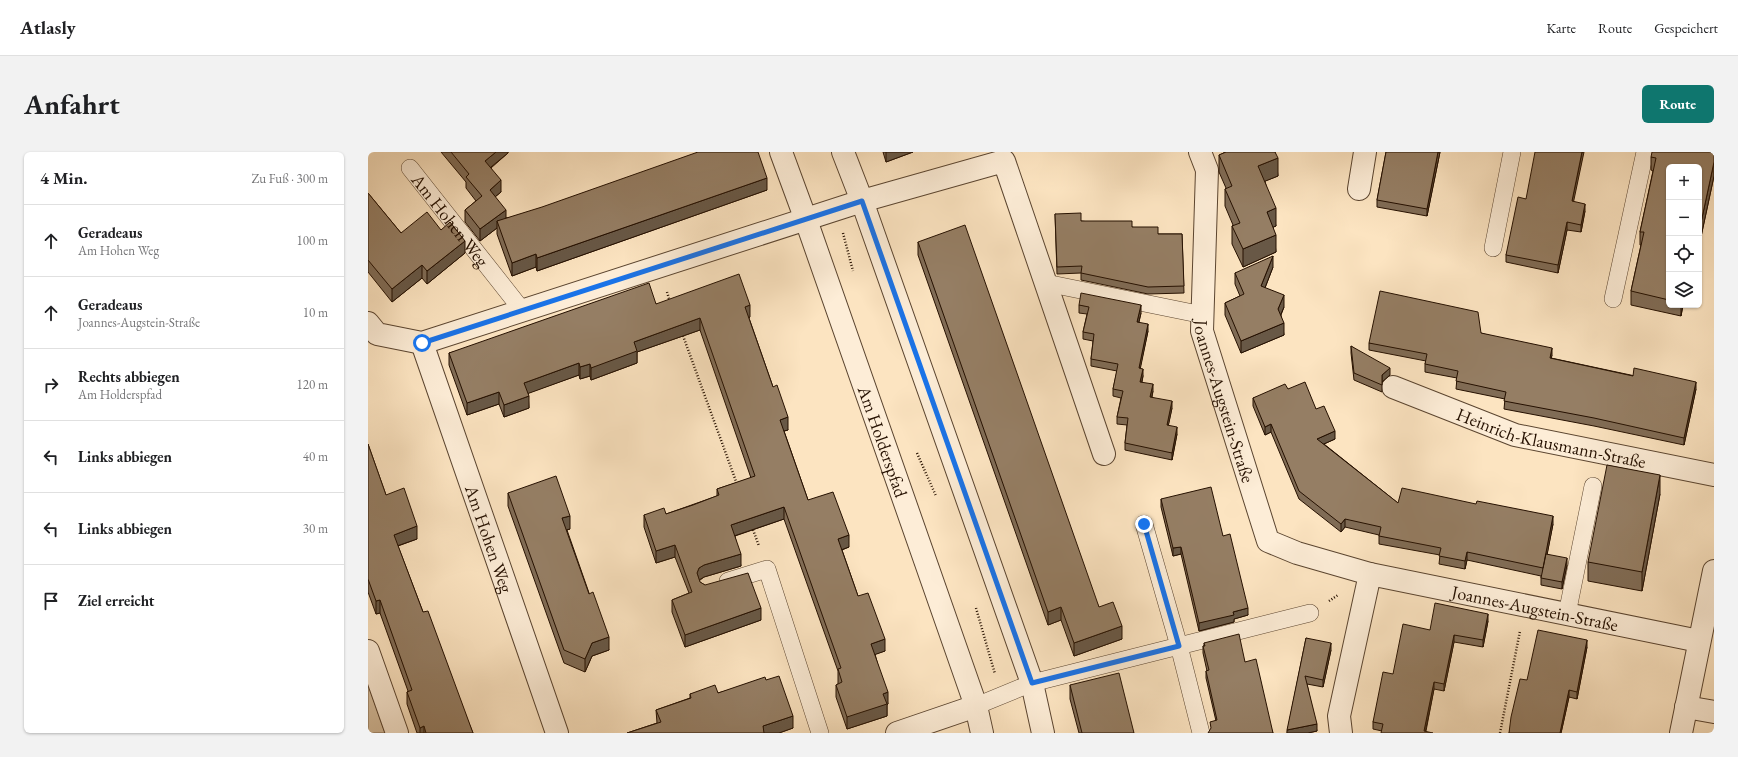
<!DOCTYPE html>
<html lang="de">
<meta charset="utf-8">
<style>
:root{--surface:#fff;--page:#f2f2f2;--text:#202124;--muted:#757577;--line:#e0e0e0;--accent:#0f766e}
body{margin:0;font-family:"EB Garamond",serif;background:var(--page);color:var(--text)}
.controls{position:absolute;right:12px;top:12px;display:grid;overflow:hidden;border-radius:6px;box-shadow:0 1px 3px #0004}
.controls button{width:36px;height:36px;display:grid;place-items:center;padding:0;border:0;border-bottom:1px solid var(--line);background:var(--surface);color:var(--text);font:20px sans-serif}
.stop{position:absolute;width:12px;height:12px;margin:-9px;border:3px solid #1a73e8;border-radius:50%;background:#fff}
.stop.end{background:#1a73e8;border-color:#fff;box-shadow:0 1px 4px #0008}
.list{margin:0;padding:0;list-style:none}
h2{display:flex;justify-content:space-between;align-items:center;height:52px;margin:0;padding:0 16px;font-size:17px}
h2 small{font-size:13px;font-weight:400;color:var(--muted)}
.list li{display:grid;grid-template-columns:26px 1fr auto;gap:12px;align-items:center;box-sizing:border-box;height:72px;padding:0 16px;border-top:1px solid var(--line)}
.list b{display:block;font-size:15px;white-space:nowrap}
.list p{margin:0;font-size:13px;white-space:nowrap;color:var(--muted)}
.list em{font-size:13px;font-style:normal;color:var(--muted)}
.icon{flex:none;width:22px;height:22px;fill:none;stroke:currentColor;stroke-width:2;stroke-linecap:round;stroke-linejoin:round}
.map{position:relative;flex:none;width:1346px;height:581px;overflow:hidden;border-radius:6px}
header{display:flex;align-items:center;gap:24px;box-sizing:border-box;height:56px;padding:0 20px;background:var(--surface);border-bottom:1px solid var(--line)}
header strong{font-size:19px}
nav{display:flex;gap:22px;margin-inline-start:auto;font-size:14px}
.intro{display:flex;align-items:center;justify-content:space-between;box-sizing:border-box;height:96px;padding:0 24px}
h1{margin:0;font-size:28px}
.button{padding:10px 18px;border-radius:6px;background:var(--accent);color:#fff;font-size:14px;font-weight:700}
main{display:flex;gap:24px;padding:0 24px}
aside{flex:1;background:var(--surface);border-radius:6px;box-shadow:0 1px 3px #0004}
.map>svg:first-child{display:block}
</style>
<header>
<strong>Atlasly</strong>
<nav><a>Karte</a><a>Route</a><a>Gespeichert</a></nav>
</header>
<div class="intro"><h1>Anfahrt</h1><a class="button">Route</a></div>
<main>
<aside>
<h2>4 Min.<small>Zu Fuß · 300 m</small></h2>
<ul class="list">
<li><svg class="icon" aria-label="ahead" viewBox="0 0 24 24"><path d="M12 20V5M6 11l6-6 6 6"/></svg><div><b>Geradeaus</b><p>Am Hohen Weg</p></div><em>100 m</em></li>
<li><svg class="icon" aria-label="ahead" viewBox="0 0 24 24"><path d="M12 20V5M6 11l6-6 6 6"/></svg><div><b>Geradeaus</b><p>Joannes-Augstein-Straße</p></div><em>10 m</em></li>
<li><svg class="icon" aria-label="right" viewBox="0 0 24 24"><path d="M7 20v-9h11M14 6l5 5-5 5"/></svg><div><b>Rechts abbiegen</b><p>Am Holderspfad</p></div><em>120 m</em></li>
<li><svg class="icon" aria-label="left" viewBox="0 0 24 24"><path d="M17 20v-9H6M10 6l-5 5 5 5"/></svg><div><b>Links abbiegen</b></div><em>40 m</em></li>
<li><svg class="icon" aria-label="left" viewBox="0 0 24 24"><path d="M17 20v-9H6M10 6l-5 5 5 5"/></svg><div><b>Links abbiegen</b></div><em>30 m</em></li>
<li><svg class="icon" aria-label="arrive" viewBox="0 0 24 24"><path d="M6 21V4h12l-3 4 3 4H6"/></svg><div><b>Ziel erreicht</b></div></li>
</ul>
</aside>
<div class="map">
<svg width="1346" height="581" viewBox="0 0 1346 581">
<rect width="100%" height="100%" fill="#fce4c1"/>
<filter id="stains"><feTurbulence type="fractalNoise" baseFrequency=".005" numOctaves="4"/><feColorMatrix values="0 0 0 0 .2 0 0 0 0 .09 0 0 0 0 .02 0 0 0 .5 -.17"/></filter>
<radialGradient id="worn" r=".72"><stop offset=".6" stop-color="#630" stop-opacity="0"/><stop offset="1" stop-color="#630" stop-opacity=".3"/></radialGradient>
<path fill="#d7c0a0" stroke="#7e6850" d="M0,532l17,49h-17z"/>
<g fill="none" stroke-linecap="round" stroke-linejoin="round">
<defs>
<g id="lane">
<path id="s1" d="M42,16l112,142"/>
<path d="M1125,96l19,-96"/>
<path d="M678,131l157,32"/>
<path d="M1245,147l32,-147"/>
<path d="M776,372l35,122 131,-33"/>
<path d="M360,429l39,-12 53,164"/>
<path d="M1199,462l26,-128"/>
<path d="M608,554l56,-23 147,-37 22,87"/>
</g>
<g id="street">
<path id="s2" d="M413,0l25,68 170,486 6,27"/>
<path d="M475,0l19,49 170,482 11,50"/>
<path id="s3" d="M832,0l7,18 -5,161 66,210 29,12 73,21"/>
<path d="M991,37l6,-37"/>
<path d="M0,171l9,11 45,9 440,-142 142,-40 100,293"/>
<path id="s4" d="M54,191l135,390"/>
<path id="s5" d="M1025,235l122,48 199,40"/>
<path d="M0,499l29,82"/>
<path d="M1318,555l28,5"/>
<path d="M529,581l79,-27"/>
<path id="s6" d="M973,581l-2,-17 31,-142 329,67"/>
<path d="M1313,581l33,-162"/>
</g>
</defs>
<use href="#lane" stroke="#5b4530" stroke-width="18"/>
<use href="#street" stroke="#5b4530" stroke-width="24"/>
<path stroke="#251000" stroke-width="2.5" stroke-dasharray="1 2" stroke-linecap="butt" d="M475,81l10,38
M299,140l3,10
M314,181l55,151
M549,301l19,43
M384,375l7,19
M961,449l9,-6
M608,456l19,66
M1132,581l20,-102"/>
<use href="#lane" stroke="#fdedd7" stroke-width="17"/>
<use href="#street" stroke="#fdedd7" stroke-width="22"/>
</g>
<path fill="#806c56" stroke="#251000" d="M73,0h67v1l-17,15 10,24 -6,5 11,21 261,-28 -230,81 -1,-4 -24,9 -15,-42v-6l-17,13 -15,-19v-12l11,-9 -10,-13v-6z
M515,0h30l-27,10z
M856,0h51l3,24 -13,5 11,45 -3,1 3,25 -33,15 -11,-23v-18l1,-1 -8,-19v-17l1,-1 -7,-16v-17l5,-2z
M1018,0h54l-13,64 -50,-9v-7z
M1346,0v24l-15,70v-79h-30v138h14l-2,11 -50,-11v-14l10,-46h-1v-13l13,-61 -2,-1v-13z
M0,41l33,40 40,-3 24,23 -38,31 -5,-6 -30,24 -24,-30z
M1158,47l48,3 11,9 -4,21 -14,-2 -9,43 -52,-11v-7z
M687,62l26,7 51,6 26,7h24l2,59 -36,1 -67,-14v-7l-24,1z
M550,90l181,365 23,32 -48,17 -13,-36 -13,5 -130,-370z
M905,115l-8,21 19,19 -3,8 3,20 -43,18 -16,-38v-12l15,-7 -5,-12v-11z
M288,152l94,13 -1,1 39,112 -4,1 24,69 41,47 -7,3 16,46 27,55 -10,3 13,50 -1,1v11l-40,13 -11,-32v-12l2,-1v-13l-54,-152 -49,17 6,30 -37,11 -5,4 1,1 61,38 -76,27 -13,-35v-12l17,-7 -14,-36 -19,6 -12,-36v-12l22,-1 51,-18v-7l34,-11 -51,-148 -63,22v11l-46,17 -1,-4 -10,3 -1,-4 -51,18 1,15 -25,9 -5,-13 -32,11 -18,-50v-12z
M711,153l62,8 -2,9 9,9 -8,37 3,8 -1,6 11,9 -1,6 20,11 -4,18 9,8 -5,26 -47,-10v-7l2,-18 -10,-1v-7l4,-19 -8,-2v-7l4,-18 -26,-5v-7l2,-18 -10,-2v-7l4,-18 -8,-1z
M1113,181l71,22 -1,3 145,31 -12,56 -90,-19 -90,-17 1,-10 -49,-10 1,-11 -32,-6v-8l1,-3 -57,-11v-7z
M983,194l39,29 -8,7v10l-28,-12 -3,-27z
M920,237l28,20 19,30 -11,5 74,59 155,21 -6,30 20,11 -5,24 -21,-4v-9l-74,-16 -2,9 -26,-5 1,-9 -61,-11v-9l-34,-8 -4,5 -42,-33 -28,-67 -6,3 -12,-29v-8z
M0,292l18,51 31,44 -19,7 25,66 50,121h-56l-10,-29v-12l1,-1 -28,-78 -4,1 -8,-22z
M140,341l62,36 -3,1 42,120 -17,6 -7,16 -21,-9 -56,-157z
M1292,342l-18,97 -54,-10v-19z
M793,347l62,37 25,79 -14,4v3l-35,9 -18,-77 -8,2 -12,-49z
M1120,469l-5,26 -29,-5 -10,49 -10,-2 -8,42h-44l-9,-2v-7l20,-48 37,-44z
M938,486l25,12 -8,37 -16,-3 10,47 -9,2h-21z
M836,491l41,19 28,71 -57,-12 -10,-43v-7h1l-4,-18v-7h1z
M1219,495l-10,52 -8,-2 -8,36h-52l18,-53z
M398,528l27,48 -14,5h-152l30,-10 -1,-13 34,-12v-4l28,-1z
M702,533l64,48h-55l-9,-34z"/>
<path fill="#685846" stroke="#251000" d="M128,0h12v1l-23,19v-11z
M518,0h27l-27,10z
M1070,0h2l-13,64v-7z
M1214,0h2l-12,57v-8z
M910,6v18l-20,8v-18z
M1346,10v14l-15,70v-14z
M399,26v12l-230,81v-13z
M133,28v12l-11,9v-11z
M1217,52v7l-4,21v-7z
M908,56v18l-9,4v-18z
M138,58v11h-9v7l-17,13v-12z
M1199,70v8l-9,43v-8z
M908,83v17l-33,15v-18z
M97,89v12l-38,31v-13z
M168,102v13l-24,9v-13z
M905,104v11l-12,31v-12z
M54,113v13l-30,24v-13z
M916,143v12l-6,14v-12z
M382,153v12l-5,2v-12z
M773,153v8l-4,16v-7z
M1313,153h2l-2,11z
M332,166v12l-63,22v11l-46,17v-12l43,-26z
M916,171v12l-43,18v-12z
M780,172v7l-9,44v-7z
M1184,196v7l-2,10v-7z
M211,211v12l-55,20v-12z
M222,212v12l-10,3v-12z
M1022,216v7l-8,7v-7z
M775,217v7l-3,13v-7z
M1328,230v7l-12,56v-7z
M785,232v7l-3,13v-7z
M131,240v12l-32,11v-12z
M161,244v12l-25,9v-12z
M804,249v7l-5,24v-7z
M420,265v13l-8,2v-12z
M903,272v8l-6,3v-8z
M809,275v7l-5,26v-7z
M967,279v8l-18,8v-8z
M1292,323v19l-18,97v-19z
M416,355v12l-53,18v-12z
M202,364v13l-8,2v-13z
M1185,364v8l-10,52v-8z
M977,367v8l-4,5v-8z
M49,374v13l-23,8v-12z
M481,383v12l-11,4v-12z
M307,393v12l-19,6v-12z
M813,395v7l-8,2v-8z
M1099,400v8l-2,9v-8z
M373,402v12l-37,11 -5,3 -2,-7 2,-5 5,-3z
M1199,406v7l-5,24v-7z
M12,448v13l-4,1v-13z
M693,455v13l-13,5v-13z
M393,456v12l-76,27v-12z
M880,456v7l-14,4v3l-35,9v-8l34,-11z
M1120,462v7l-5,26v-7z
M754,474v13l-48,17v-13z
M1086,483v7l-10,49v-7z
M241,485v13l-17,6 -7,16v-13l7,-16z
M517,487v12l-14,5v-12z
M1219,488v7l-10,52v-7z
M963,491v7l-8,37v-7z
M1066,530v7l-9,44 -1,-2z
M1201,538v7l-8,36h-1z
M520,540v12l-1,1v11l-40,13v-12l36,-23z
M425,564v12l-14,5h-16v-7z
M949,572v7l-9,2h-21v-3z
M56,574v7h-4v-5z"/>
<path fill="#957e64" stroke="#251000" d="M83,0h45l-11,9 16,19 -11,10 16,20 -26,19 -15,-19 17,-14 -16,-19 3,-3z
M330,0h60l9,26 -230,80 -1,-4 -24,9 -15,-42 45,-14z
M858,0h49l3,6 -20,8 18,42 -9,4 9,23 -33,14 -11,-23 8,-3 -15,-34 7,-3 -13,-31z
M1018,0h52l-11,57 -50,-9z
M1167,0h47l-10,49 13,3 -4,21 -14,-3 -9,43 -52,-10 12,-58 8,2z
M1284,0h61l1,2v8l-15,70v-65h-30v133l-38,-9 13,-59h-4l16,-74 -5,-1z
M0,41l33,40 26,-21 14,18 9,-8 15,19 -38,30 -5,-6 -30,24 -24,-29z
M713,61v8h51v6h26v7h24l2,52 -36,1 -67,-14 1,-7 -25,1 -2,-53z
M597,73l134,382 14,-5 9,24 -48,17 -13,-36 -13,5 -130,-370z
M905,104l-12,30 23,9 -6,14 6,14 -43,18 -16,-38 19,-9 -9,-21z
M371,122l11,31 -5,2 28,80 4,-2 11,32 -8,3 28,80 25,-8 16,43 -11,4 20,57 10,-3 17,46 -14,5 17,48 -5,2 4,10 -40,13 -11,-32 6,-3 -4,-13 3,-1 -57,-161 -53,18 10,29 -37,11 -5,3 -2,5 3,9 5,3 43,-12 13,35 -76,27 -13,-35 20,-8 -17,-47 -19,6 -12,-36 20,-7 2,6 27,-9 26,-10 -2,-6 38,-13 -55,-158 -66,24 3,9 -46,17 -1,-4 -10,3 -1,-4 -55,20 5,13 -25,9 -5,-13 -32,11 -18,-50 200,-70 7,21z
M1012,139l98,21 3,21 71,15 -2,10 83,18 1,-8 62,14 -12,56 -90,-20 -90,-17 2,-9 -50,-11 2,-10 -33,-7 2,-10 -58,-11z
M713,141l60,12 -4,17 11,2 -9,44 4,1 -3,13 13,2 -3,13 22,4 -5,24 10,2 -5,26 -47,-10 3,-25 -11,-1 6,-26 -10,-2 5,-25 -27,-5 3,-25 -11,-2 6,-25 -10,-2z
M983,194l39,22 -8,7v10l-28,-12z
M937,230l11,27 8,-3 11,25 -18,8 81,64 4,-15 74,16 1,-3 76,15 -10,52 -76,-16 -2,9 -26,-5 2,-8 -62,-12 2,-9 -36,-8 -4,5 -42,-33 -28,-67 -6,3 -12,-29 32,-14 3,5z
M0,292l18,51 18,-7 13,38 -23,9 29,77 5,-1 45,122h-47l-2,-7 -4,2 -13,-36 5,-2 -32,-90 -4,1 -8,-22z
M1239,313l53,10 -18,97 -54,-10z
M188,324l14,40 -8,2 27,76 4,-2 16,45 -17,6 -7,16 -21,-9 -56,-157z
M843,335l12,49 7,-2 18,74 -15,4 1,3 -35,8 -18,-76 -8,1 -12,-49z
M1178,402l21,4 -5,24 -21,-4z
M1067,451l53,11 -5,26 -29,-5 -10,49 -10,-2 -10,49 9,2h-52l2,-9 -10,-2 10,-50 10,2 10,-50 27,6z
M1170,478l49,10 -10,52 -8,-2 -9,43h-51l2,-16 9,-38 7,1z
M871,482l6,28 11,-3 17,74h-65l3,-5 -1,-6 7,-2 -11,-49 3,-1 -6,-24h2l-1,-3z
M938,486l25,5 -8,37 -18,-4 12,48 -30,6z
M751,521l15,60h-52l-12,-48z
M411,524l14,40 -30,10 1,7h-137l34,-11 -5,-12 35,-12 -1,-4 25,-9 3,8 47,-16 1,3z"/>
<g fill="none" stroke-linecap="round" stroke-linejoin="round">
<path stroke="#1a73e8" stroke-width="5" d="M54,191l440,-142 170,482 147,-37 -35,-122"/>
</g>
<g text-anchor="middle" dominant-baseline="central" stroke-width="3.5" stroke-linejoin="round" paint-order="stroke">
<g font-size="18" fill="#251000" stroke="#fdedd7">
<text stroke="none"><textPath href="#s1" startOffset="66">Am Hohen Weg</textPath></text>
<text stroke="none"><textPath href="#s3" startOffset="254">Joannes-Augstein-Straße</textPath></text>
<text stroke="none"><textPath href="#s5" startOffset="167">Heinrich-Klausmann-Straße</textPath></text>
<text stroke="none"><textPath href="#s2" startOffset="307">Am Holderspfad</textPath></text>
<text stroke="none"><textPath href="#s4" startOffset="207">Am Hohen Weg</textPath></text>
<text stroke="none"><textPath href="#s6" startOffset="331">Joannes-Augstein-Straße</textPath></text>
</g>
</g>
<rect width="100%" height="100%" filter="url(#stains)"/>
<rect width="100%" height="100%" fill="url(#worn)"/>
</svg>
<div class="controls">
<button>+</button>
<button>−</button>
<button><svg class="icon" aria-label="locate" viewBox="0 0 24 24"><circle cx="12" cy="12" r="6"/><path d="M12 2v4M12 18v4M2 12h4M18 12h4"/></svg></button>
<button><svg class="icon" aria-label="layers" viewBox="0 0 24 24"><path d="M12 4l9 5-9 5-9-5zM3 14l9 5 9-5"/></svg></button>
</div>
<div class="stop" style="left:54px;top:191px"></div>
<div class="stop end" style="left:776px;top:372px"></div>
</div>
</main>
